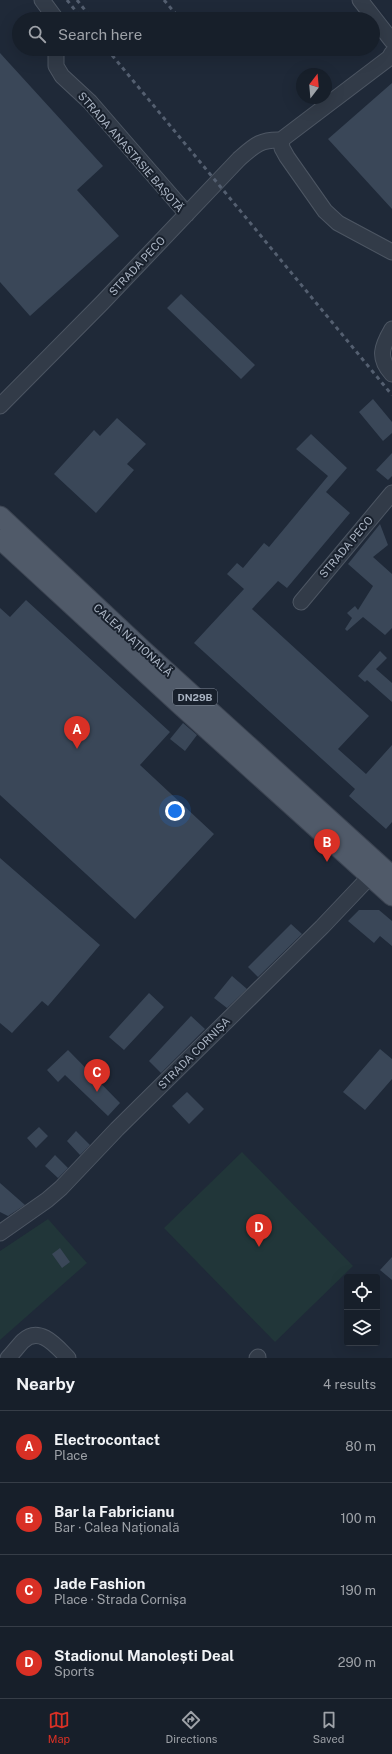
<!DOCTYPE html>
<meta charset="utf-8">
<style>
:root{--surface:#171f2a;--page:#242c36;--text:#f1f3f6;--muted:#9ea2a8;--line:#363d47;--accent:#d93025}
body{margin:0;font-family:"Public Sans",sans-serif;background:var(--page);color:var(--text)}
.controls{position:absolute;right:12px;bottom:12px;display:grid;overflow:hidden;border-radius:4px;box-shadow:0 4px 16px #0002}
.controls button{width:36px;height:36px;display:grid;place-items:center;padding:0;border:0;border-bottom:1px solid var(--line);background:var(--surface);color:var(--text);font:20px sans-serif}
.compass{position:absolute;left:296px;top:68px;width:36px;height:36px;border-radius:50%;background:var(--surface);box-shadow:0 4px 16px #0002;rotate:16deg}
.you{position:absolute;left:175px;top:811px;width:14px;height:14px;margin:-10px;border:3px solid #fff;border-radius:50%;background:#1a73e8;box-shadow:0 0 0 6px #1a73e833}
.badge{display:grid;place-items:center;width:26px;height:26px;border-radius:50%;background:var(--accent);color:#fff;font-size:13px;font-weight:700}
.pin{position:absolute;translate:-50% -33px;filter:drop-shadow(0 1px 2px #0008)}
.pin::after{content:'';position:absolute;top:21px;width:14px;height:12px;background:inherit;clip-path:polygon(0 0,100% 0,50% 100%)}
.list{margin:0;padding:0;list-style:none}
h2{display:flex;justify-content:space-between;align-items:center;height:52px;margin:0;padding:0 16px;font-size:17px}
h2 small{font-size:13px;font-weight:400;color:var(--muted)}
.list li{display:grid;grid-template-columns:26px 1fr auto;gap:12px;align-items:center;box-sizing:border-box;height:72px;padding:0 16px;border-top:1px solid var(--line)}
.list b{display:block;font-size:15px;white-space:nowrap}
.list p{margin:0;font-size:13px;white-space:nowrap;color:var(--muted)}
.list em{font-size:13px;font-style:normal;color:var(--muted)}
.icon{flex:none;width:22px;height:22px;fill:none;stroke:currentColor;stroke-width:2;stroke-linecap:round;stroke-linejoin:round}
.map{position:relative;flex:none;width:392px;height:1358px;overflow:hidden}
.search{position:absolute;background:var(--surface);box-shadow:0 4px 16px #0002;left:12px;right:12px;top:12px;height:44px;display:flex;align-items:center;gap:10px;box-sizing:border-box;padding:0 14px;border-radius:22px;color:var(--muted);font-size:15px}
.sheet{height:340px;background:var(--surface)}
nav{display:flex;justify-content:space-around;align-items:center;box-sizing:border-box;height:56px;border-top:1px solid var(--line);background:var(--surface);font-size:11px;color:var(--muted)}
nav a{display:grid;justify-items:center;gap:2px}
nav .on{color:var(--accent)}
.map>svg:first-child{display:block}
</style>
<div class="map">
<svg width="392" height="1358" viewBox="0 0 392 1358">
<rect width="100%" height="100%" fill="#1f2938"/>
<path fill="#213639" d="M242,1152l111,114 -78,76 -111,-114z
M48,1219l39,44 -87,77v-89z"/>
<path fill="#3a4758" d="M0,53l103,113 -26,24 42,46 -89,80 -30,-34z
M392,83v126l-64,-70z
M181,294l74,71 -14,14 -74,-71z
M373,399l19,23v11l-9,8 -24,-29z
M117,418l29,26 -19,20 7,6 -38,43 -42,-39 40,-44 6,6z
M311,434l36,34 -21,24 24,21 -63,75 -9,-7 -26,28 117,107 -31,33 28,25 26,-29v77l-6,7 -37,-33 6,-7 -161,-146 50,-54 -17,-15 10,-11 6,5 21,-25 5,4 59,-71 -32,-27z
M392,453v23l-4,4 -12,-10z
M380,524l8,21 -15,12 19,17v54l-7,7 -22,-18 -16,14 -2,-2 7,-11 -5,-5 8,-7 3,4 15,-24 -25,-22z
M26,600l144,132 -30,33 74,69 -79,85 -135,-124v-187l10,9z
M380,651l7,7 -11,11 16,14v19l-25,-22 -2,2 -7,-6z
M183,723l14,12 -12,16 -15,-12z
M0,858l100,87 -52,61 -6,-5 -30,32 -12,-10z
M359,910h20l13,11v25l-12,-10 -6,7 -26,-22z
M291,924l11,10 -44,43 -10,-10z
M232,976l15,13 -20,19 -13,-10z
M149,993l15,14 -40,43 -15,-13z
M191,1016l14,13 -44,44 -12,-12z
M380,1049l12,10v20l-27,31 -22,-18z
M68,1050l52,53 -12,13 -43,-41 -7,7 -11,-12z
M187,1092l17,17 -15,15 -17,-18z
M39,1127l9,9 -12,12 -9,-10z
M76,1131l14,14 -10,10 -13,-14z
M55,1155l13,13 -10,10 -13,-12z
M0,1183l25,22 -17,11 -8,-4z
M60,1248l10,14 -8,6 -10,-14z
M392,1257v23l-12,-10z"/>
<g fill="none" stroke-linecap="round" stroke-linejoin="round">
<defs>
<path id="minor" d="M42,0l14,19
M360,0l32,41
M56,49v17l6,10 28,26 97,112
M281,140l1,8 5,9 38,54 13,12 54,29
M392,329c-10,17 -15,29 0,45
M0,406l102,-103 137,-144c15,-13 21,-20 42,-19l108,-82 3,-5
M301,602l91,-109
M0,1233l47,-33 14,-12 56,-59 205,-202 55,-58
M8,1358c5,-5 10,-12 15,-17 17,-16 34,6 45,17
M257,1358l1,-1"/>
<path id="major" d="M0,516l144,135 248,225
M0,539l178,164 214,193"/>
</defs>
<use href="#minor" stroke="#4d5663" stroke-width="17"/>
<use href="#major" stroke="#3c4452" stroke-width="21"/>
<use href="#minor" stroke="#323b48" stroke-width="15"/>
<use href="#major" stroke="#505a69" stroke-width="19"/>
<path stroke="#545f70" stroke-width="3" stroke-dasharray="4 4" stroke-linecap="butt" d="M67,0l15,19
M77,0l15,19
M164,0l16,19
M107,49l285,346
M204,49l5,6"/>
</g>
<g text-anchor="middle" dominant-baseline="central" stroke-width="4" stroke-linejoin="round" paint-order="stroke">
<rect fill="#18202c" stroke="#808997" stroke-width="1" x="173" y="689" width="44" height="16" rx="3"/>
<g font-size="10" font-weight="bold" fill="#acb6c5">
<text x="195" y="697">DN29B</text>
</g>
<g font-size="11" fill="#acb6c5" stroke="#18202c">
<text transform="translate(131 152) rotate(49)">STRADA ANASTASIE BAȘOTĂ</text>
<text transform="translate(137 266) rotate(-47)">STRADA PECO</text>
<text transform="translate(346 547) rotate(-50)">STRADA PECO</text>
<text transform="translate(133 640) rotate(42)">CALEA NAȚIONALĂ</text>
<text transform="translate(194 1053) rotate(-45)">STRADA CORNIȘA</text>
</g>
</g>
</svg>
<div class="controls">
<button><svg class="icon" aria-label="locate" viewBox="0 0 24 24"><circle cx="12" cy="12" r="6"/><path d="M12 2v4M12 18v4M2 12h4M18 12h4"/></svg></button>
<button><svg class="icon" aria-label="layers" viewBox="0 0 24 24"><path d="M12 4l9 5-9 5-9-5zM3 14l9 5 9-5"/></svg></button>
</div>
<svg class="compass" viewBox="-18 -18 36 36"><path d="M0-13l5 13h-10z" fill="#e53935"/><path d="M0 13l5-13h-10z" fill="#9ea2a8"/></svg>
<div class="you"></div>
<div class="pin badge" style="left:77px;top:749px">A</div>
<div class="pin badge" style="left:327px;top:862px">B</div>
<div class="pin badge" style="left:97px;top:1092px">C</div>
<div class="pin badge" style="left:259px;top:1247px">D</div>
<div class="search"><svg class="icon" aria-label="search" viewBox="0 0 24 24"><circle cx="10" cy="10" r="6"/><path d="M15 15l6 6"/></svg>Search here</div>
</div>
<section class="sheet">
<h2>Nearby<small>4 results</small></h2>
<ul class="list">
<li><span class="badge">A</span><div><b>Electrocontact</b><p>Place</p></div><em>80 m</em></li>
<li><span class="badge">B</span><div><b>Bar la Fabricianu</b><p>Bar · Calea Națională</p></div><em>100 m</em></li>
<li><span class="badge">C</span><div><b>Jade Fashion</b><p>Place · Strada Cornișa</p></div><em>190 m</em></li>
<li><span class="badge">D</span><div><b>Stadionul Manolești Deal</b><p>Sports</p></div><em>290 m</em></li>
</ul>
</section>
<nav>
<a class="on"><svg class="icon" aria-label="map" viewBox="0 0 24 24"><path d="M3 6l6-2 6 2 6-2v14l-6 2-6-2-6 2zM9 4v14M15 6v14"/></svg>Map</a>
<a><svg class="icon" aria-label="directions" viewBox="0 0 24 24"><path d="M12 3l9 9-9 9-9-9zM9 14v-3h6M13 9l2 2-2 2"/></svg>Directions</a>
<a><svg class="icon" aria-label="saved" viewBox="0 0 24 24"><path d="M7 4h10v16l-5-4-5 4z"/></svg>Saved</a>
</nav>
